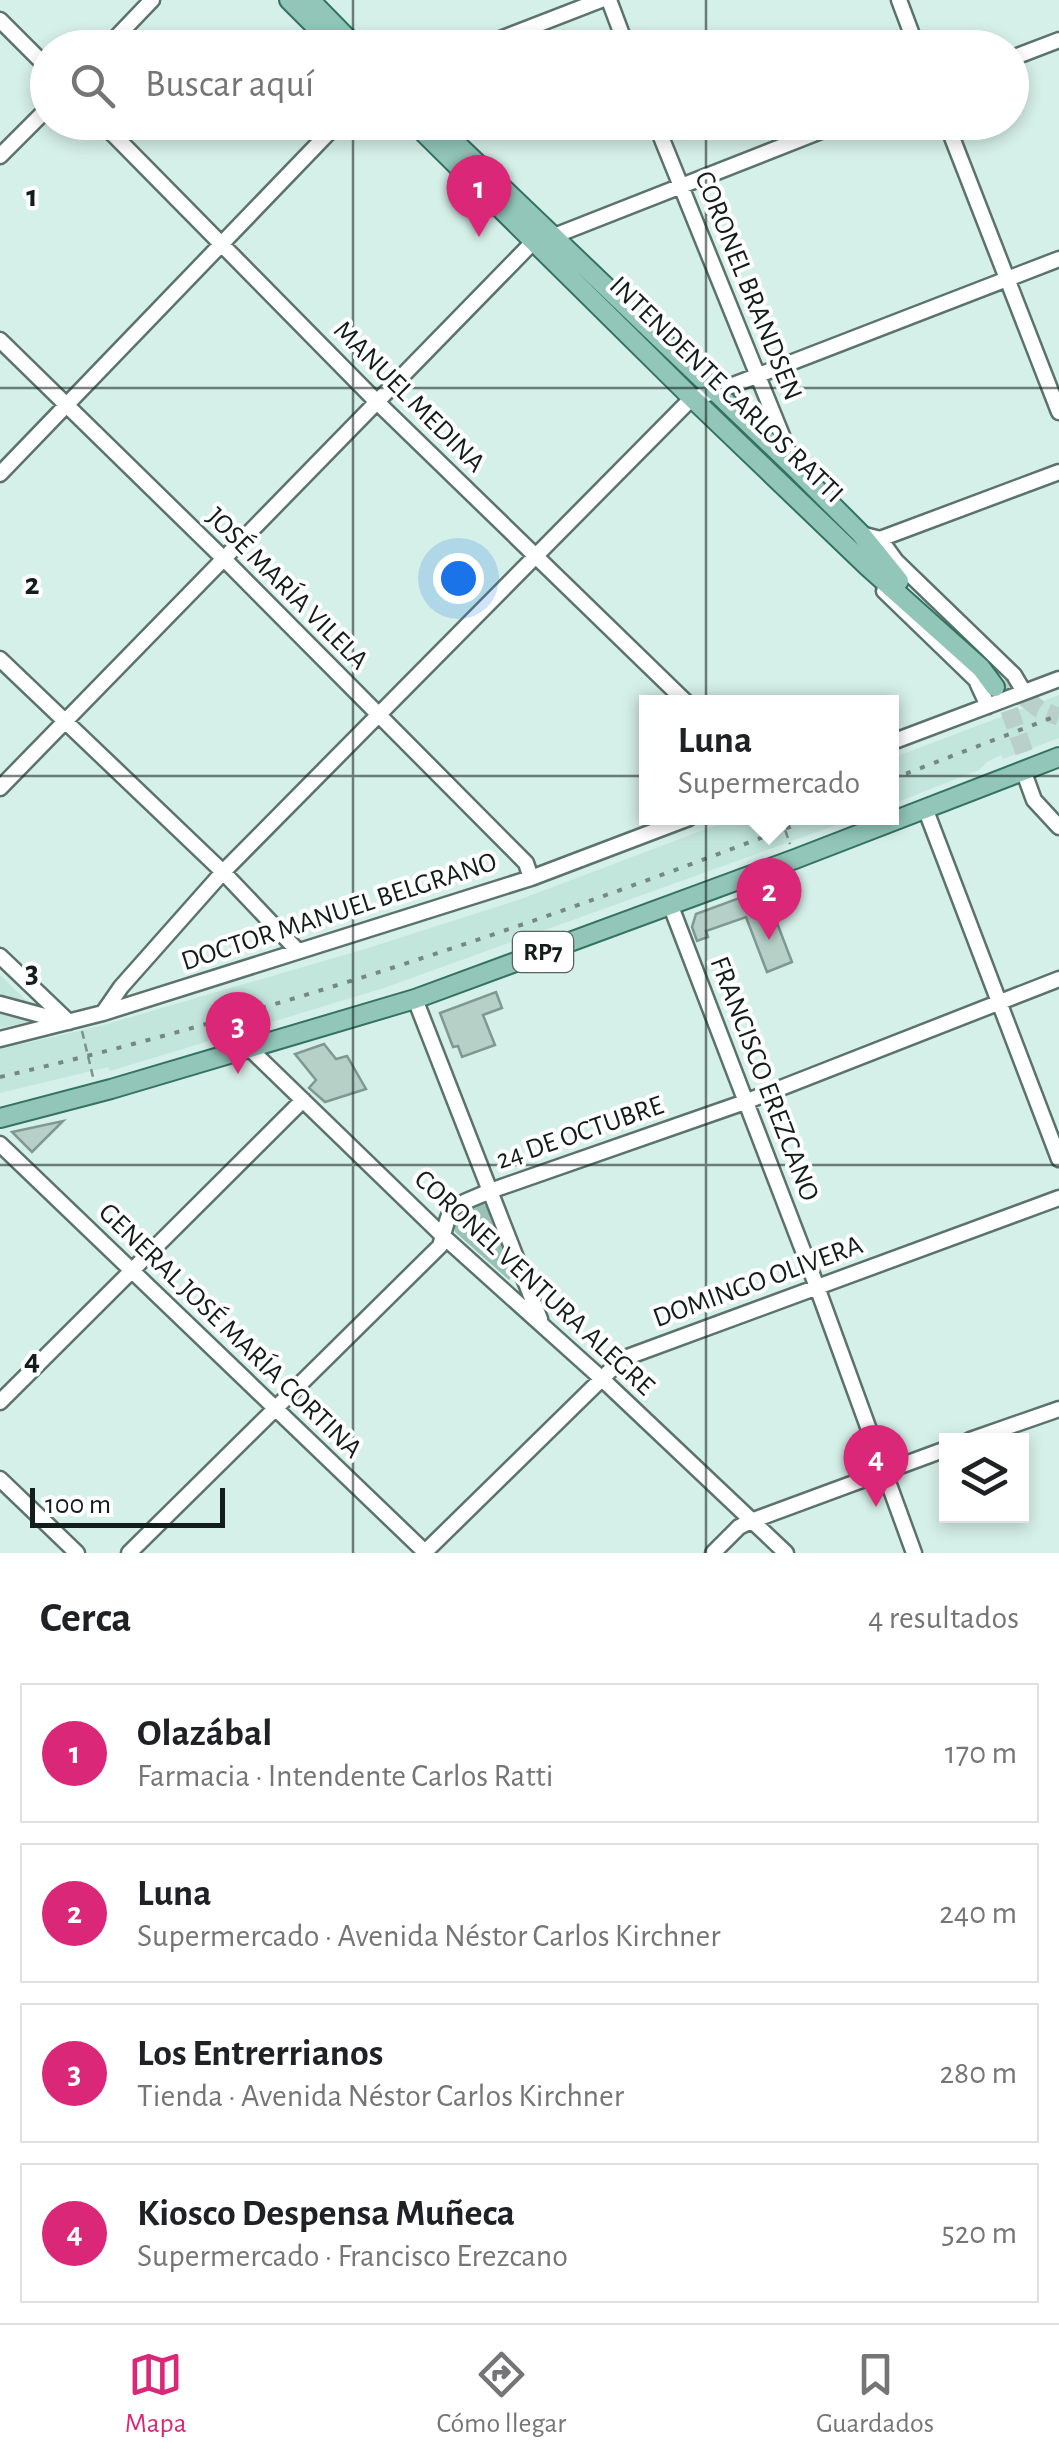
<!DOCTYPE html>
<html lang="es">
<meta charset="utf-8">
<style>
:root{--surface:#fff;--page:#f6f6f6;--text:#202124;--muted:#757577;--line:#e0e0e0;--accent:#db2777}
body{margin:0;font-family:"Alegreya Sans",sans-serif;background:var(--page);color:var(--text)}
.controls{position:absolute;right:30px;bottom:30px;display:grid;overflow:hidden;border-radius:0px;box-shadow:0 5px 15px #0003}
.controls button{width:90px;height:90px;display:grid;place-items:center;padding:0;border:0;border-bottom:2px solid var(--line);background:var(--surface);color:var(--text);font:50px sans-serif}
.scale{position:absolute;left:30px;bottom:25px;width:195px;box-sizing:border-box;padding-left:10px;border:5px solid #131d1a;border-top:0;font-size:28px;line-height:35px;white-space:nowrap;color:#131d1a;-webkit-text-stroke:8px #fff;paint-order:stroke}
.you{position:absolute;left:458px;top:578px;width:35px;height:35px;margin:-25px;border:8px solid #fff;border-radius:50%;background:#1a73e8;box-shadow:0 0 0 15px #1a73e833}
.badge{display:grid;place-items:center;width:65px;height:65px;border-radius:50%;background:var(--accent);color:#fff;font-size:32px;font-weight:700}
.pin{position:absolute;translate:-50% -82px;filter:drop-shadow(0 2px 5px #0008)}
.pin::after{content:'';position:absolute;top:52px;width:35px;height:30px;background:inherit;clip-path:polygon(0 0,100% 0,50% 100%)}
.popup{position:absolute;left:639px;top:695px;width:260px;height:130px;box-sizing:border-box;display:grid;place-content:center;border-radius:0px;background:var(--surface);filter:drop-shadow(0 2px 8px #0005);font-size:32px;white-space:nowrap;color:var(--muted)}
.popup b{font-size:38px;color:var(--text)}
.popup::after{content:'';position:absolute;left:50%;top:100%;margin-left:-20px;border:20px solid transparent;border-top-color:var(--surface)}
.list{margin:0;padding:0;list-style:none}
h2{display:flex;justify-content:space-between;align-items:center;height:130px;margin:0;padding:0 40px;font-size:42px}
h2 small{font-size:32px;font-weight:400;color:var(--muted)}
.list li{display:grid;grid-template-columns:65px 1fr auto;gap:30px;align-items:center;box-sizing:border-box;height:140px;margin:0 20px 20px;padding:0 20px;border:2px solid var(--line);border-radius:0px}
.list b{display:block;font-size:38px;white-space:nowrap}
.list p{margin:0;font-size:32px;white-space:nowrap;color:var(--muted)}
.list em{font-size:32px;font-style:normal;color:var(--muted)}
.icon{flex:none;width:55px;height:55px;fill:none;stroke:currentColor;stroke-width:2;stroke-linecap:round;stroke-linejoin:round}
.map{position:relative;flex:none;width:1059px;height:1553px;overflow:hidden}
.search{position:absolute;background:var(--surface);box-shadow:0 5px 15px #0003;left:30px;right:30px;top:30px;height:110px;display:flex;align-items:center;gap:25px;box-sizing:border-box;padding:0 35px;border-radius:55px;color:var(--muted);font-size:38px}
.sheet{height:770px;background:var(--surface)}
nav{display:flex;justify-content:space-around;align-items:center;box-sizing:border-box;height:140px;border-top:2px solid var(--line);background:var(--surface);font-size:28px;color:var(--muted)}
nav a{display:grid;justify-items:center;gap:5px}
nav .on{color:var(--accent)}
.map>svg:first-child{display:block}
</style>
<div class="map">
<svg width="1059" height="1553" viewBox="0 0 1059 1553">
<rect width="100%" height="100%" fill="#d5f0e8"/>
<path fill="#c3e6dc" d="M1059,695v43l-56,21 -2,-4 -14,7 -8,8 -87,34v-46z
M735,818h121l-472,170 -274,83 -2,-4 -108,26v-44l100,-23 268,-78 153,-49z
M0,975l34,33 -4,14 -30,6z"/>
<path fill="#97c2b5" d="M477,1204h7l7,6 24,62 -6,8 -54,-48c-4,-18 8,-22 22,-28z"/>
<path fill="#b6d0c8" stroke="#7f9890" stroke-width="2.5" d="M764,889l28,73 -25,10 -21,-55 -40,14 2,6 -11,4 -5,-14 4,-13z
M496,992l6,16 -19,7 12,30 -33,12 -4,-11 -5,1 -13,-34z
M324,1044l12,15 11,-3 19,33 -41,13 -16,-14 7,-8 -21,-26z
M63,1121l-31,31 -20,-20z"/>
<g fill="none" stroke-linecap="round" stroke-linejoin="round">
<path stroke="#b8d0c9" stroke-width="18" stroke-dasharray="18 9" stroke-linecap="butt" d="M1004,681l35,28 20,8
M995,687l14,22 26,74"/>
<defs>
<path id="minor" d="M609,0l18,48
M899,0l18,48
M0,20l48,48
M106,48l46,-48
M477,48l124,-48
M1012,58l47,-18
M101,122l274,278 311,302
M655,122l139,343
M946,122l113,290
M0,156l48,-48
M0,340l223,218 303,305 5,15
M0,474l339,-352
M861,534l19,5 16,22 118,114 10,17
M880,539l179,-67
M884,591l92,89 12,26
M0,659l223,213 75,79
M892,742l167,-63
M1023,770l11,30 25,27
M0,788l534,-547 20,-5 290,-114
M925,808l134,351
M670,904l147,383 97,266
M0,956l69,66
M415,999l125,320
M0,1004l63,17
M103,1013l18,-26 102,-115 469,-474 23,-6 344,-133
M0,1039l103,-26 428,-135 158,-60
M250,1049l193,187 158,142 185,175
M0,1144l426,409
M0,1402l303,-302
M970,1440l89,-31
M0,1479l77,74
M129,1553l311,-307c13,-45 5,-35 50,-55l255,-89 314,-123
M424,1553l198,-194 437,-161
M713,1553l26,-26 12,-6 195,-72"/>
<path id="major" d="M289,0l48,48
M310,0l47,48
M413,122l279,276 175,168 114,102 14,19
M434,122l361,346 66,66 38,47
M0,1118l111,-29 304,-90 380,-140 264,-102"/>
</defs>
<use href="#minor" stroke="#5b736c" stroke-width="19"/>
<use href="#major" stroke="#357263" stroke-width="22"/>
<path stroke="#7d908b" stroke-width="2.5" stroke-dasharray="8 5" stroke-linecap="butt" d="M781,818l9,26
M82,1031l11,46"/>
<use href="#minor" stroke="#fff" stroke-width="14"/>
<use href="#major" stroke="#91c6b9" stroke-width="18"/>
<path stroke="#758882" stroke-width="4" stroke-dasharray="5 10" stroke-linecap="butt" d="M892,779l167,-64
M0,1077c277,-64 548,-157 813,-259"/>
</g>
<path fill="none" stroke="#131d1a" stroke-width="2.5" stroke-opacity="0.55" d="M353,0v48M706,0v48M353,122v1431M706,122v1431M0,388h1059M0,776h1059M0,1165h1059"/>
<g text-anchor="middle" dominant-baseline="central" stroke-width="8" stroke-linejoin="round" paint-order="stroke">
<rect fill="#fff" stroke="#5a615f" stroke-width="2.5" x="513" y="932" width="60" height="40" rx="8"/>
<g font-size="25" font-weight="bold" fill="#131d1a">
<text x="543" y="952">RP7</text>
</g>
<g font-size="28" fill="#131d1a" stroke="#fff">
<text transform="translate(748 286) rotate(68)">CORONEL BRANDSEN</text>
<text transform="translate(726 390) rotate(44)">INTENDENTE CARLOS RATTI</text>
<text transform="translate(409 397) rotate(45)">MANUEL MEDINA</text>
<text transform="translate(287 589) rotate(45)">JOSÉ MARÍA VILELA</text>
<text transform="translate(339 912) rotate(-18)">DOCTOR MANUEL BELGRANO</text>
<text transform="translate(764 1079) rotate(69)">FRANCISCO EREZCANO</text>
<text transform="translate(580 1133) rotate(-19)">24 DE OCTUBRE</text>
<text transform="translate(758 1282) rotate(-20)">DOMINGO OLIVERA</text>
<text transform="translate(534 1283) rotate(43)">CORONEL VENTURA ALEGRE</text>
<text transform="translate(230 1331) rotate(44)">GENERAL JOSÉ MARÍA CORTINA</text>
</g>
</g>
<g font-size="32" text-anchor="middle" font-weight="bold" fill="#131d1a" stroke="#fff" stroke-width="8" stroke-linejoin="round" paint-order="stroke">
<text x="32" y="206">1</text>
<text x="32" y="594">2</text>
<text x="32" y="982">3</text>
<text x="32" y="1370">4</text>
</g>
</svg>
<div class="controls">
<button><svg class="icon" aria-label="layers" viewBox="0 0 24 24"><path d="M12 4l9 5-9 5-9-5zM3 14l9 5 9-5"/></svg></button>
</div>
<div class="scale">100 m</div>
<div class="you"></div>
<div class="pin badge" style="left:479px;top:237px">1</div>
<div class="pin badge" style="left:769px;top:940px">2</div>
<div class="popup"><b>Luna</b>Supermercado</div>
<div class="pin badge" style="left:238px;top:1074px">3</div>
<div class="pin badge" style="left:876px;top:1507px">4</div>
<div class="search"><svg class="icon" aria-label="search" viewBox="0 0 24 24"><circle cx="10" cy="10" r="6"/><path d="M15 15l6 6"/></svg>Buscar aquí</div>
</div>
<section class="sheet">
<h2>Cerca<small>4 resultados</small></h2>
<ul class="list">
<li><span class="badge">1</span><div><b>Olazábal</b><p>Farmacia · Intendente Carlos Ratti</p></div><em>170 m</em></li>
<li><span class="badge">2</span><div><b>Luna</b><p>Supermercado · Avenida Néstor Carlos Kirchner</p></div><em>240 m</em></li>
<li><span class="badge">3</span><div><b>Los Entrerrianos</b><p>Tienda · Avenida Néstor Carlos Kirchner</p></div><em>280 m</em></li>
<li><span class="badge">4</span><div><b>Kiosco Despensa Muñeca</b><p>Supermercado · Francisco Erezcano</p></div><em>520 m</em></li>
</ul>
</section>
<nav>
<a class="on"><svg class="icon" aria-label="map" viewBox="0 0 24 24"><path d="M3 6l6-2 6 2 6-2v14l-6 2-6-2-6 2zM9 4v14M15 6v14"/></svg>Mapa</a>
<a><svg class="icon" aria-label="directions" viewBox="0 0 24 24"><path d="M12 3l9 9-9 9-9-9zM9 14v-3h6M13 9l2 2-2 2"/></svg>Cómo llegar</a>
<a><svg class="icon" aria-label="saved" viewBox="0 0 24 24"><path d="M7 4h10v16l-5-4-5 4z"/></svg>Guardados</a>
</nav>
